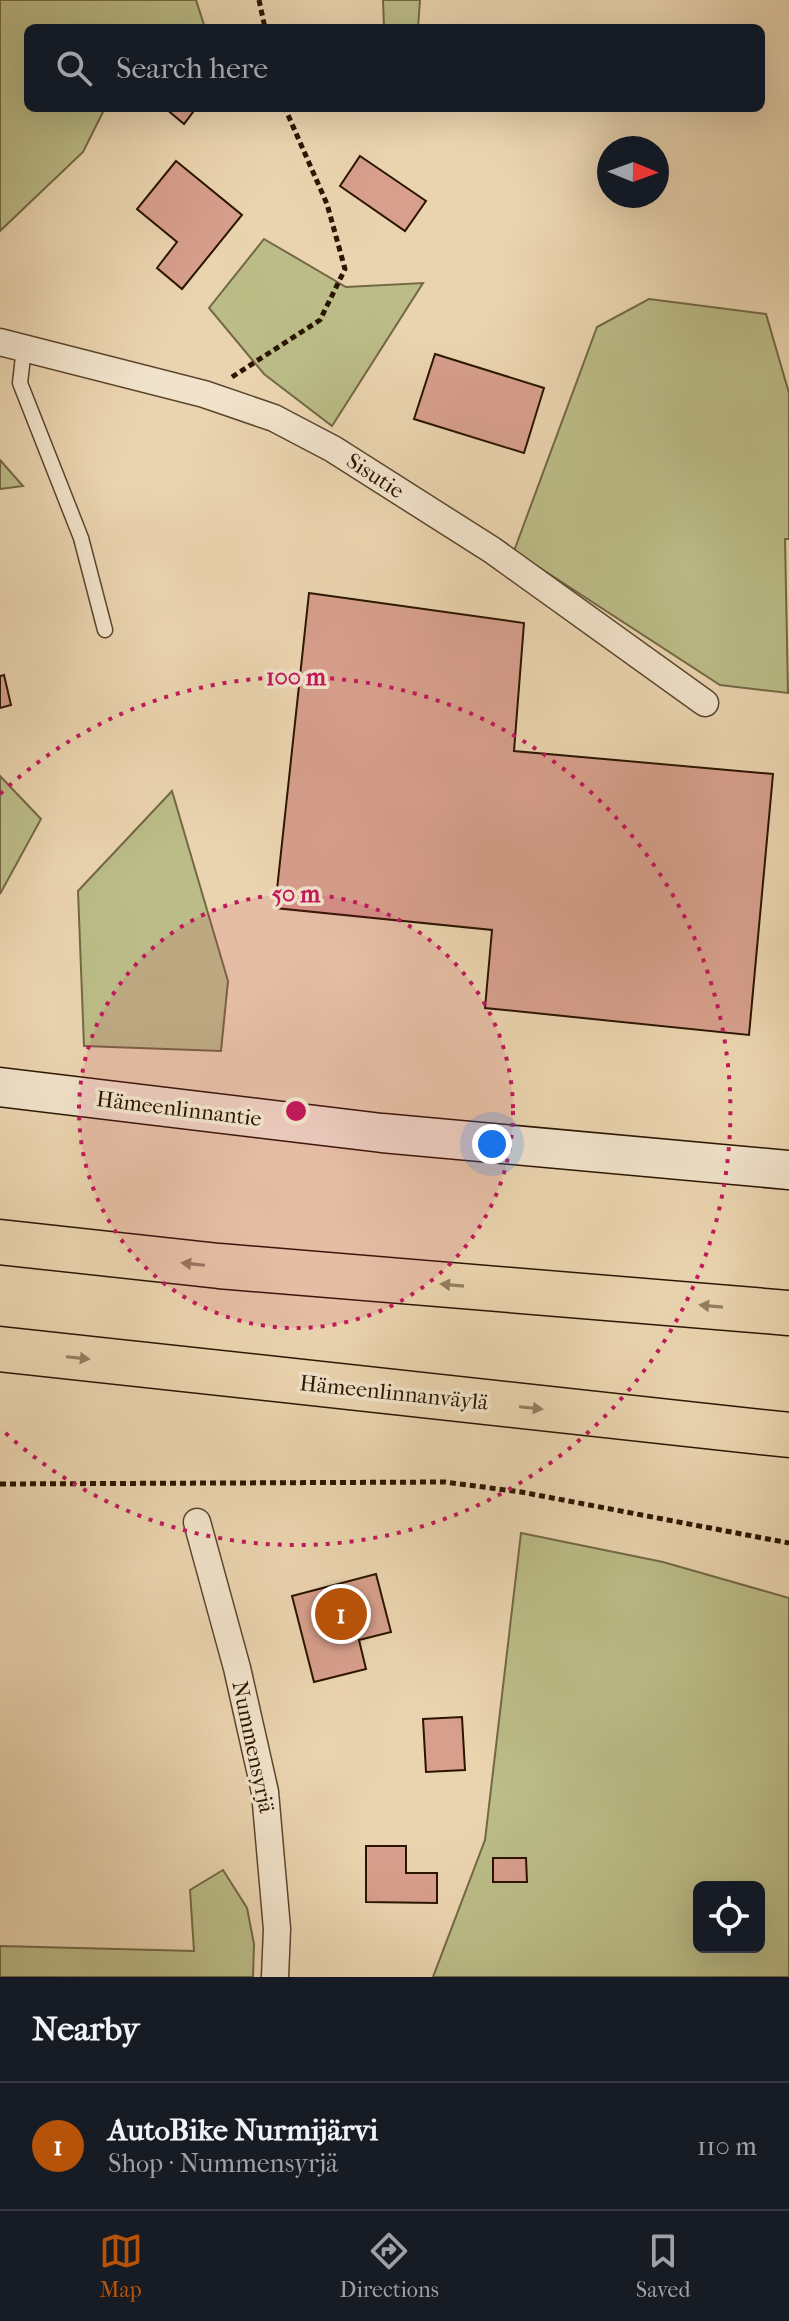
<!DOCTYPE html>
<meta charset="utf-8">
<style>
:root{--surface:#171b24;--page:#20242c;--text:#f1f3f6;--muted:#9ea1a6;--line:#363941;--accent:#b45309}
body{margin:0;font-family:"IM FELL French Canon",serif;background:var(--page);color:var(--text)}
.controls{position:absolute;right:24px;bottom:24px;display:grid;overflow:hidden;border-radius:12px;box-shadow:0 8px 32px #0002}
.controls button{width:72px;height:72px;display:grid;place-items:center;padding:0;border:0;border-bottom:2px solid var(--line);background:var(--surface);color:var(--text);font:40px sans-serif}
.compass{position:absolute;left:597px;top:136px;width:72px;height:72px;border-radius:50%;background:var(--surface);box-shadow:0 8px 32px #0002;rotate:91deg}
.you{position:absolute;left:492px;top:1144px;width:28px;height:28px;margin:-20px;border:6px solid #fff;border-radius:50%;background:#1a73e8;box-shadow:0 0 0 12px #1a73e833}
.badge{display:grid;place-items:center;width:52px;height:52px;border-radius:50%;background:var(--accent);color:#fff;font-size:26px;font-weight:700}
.pin{position:absolute;translate:-50% -50%;border:4px solid #fff;box-shadow:0 2px 8px #0006}
.list{margin:0;padding:0;list-style:none}
h2{display:flex;justify-content:space-between;align-items:center;height:104px;margin:0;padding:0 32px;font-size:34px}
h2 small{font-size:26px;font-weight:400;color:var(--muted)}
.list li{display:grid;grid-template-columns:52px 1fr auto;gap:24px;align-items:center;box-sizing:border-box;height:128px;padding:0 32px;border-top:2px solid var(--line)}
.list b{display:block;font-size:30px;white-space:nowrap}
.list p{margin:0;font-size:26px;white-space:nowrap;color:var(--muted)}
.list em{font-size:26px;font-style:normal;color:var(--muted)}
.icon{flex:none;width:44px;height:44px;fill:none;stroke:currentColor;stroke-width:2;stroke-linecap:round;stroke-linejoin:round}
.map{position:relative;flex:none;width:789px;height:1977px;overflow:hidden}
.search{position:absolute;background:var(--surface);box-shadow:0 8px 32px #0002;left:24px;right:24px;top:24px;height:88px;display:flex;align-items:center;gap:20px;box-sizing:border-box;padding:0 28px;border-radius:12px;color:var(--muted);font-size:30px}
.sheet{height:232px;background:var(--surface)}
nav{display:flex;justify-content:space-around;align-items:center;box-sizing:border-box;height:112px;border-top:2px solid var(--line);background:var(--surface);font-size:22px;color:var(--muted)}
nav a{display:grid;justify-items:center;gap:4px}
nav .on{color:var(--accent)}
.map>svg:first-child{display:block}
</style>
<div class="map">
<svg width="789" height="1977" viewBox="0 0 789 1977">
<rect width="100%" height="100%" fill="#ead4af"/>
<filter id="stains"><feTurbulence type="fractalNoise" baseFrequency=".0025" numOctaves="4"/><feColorMatrix values="0 0 0 0 .2 0 0 0 0 .09 0 0 0 0 .02 0 0 0 .5 -.17"/></filter>
<radialGradient id="worn" r=".72"><stop offset=".6" stop-color="#630" stop-opacity="0"/><stop offset="1" stop-color="#630" stop-opacity=".3"/></radialGradient>
<path fill="#bbbc87" stroke="#736844" stroke-width="2" fill-rule="evenodd" d="M0,0h196l9,28h-177v80h77l-22,44 -83,79z
M383,0h37l-2,28h-34z
M264,239l82,48 77,-4 -91,143 -68,-52 -55,-66z
M649,299l117,15 23,79v146h-4l3,154 -68,-8 -206,-134 83,-224z
M0,460l23,26 -23,3z
M0,776l41,43 -41,75z
M172,791l56,190 -7,70 -137,-5 -6,-155z
M521,1533l142,29 126,36v379h-356l52,-137zM699,1887h60v60h-60z
M223,1870l24,38 7,36 -1,33h-253v-31l194,5 -4,-61z"/>
<path fill="#d79f8c" stroke="#2b1500" stroke-width="2" d="M165,108h31l-12,16z
M360,156l66,45 -21,30 -65,-45z
M176,161l66,54 -60,74 -25,-21 20,-26 -40,-33z
M435,354l109,34 -20,65 -110,-34z
M309,593l215,30 -10,128 259,23 -24,261 -264,-27 7,-78 -217,-22z
M4,675l7,30 -11,3v-32z
M376,1574l15,58 -32,8 7,29 -52,13 -22,-86z
M462,1717l3,53 -39,2 -3,-53z
M366,1846h40v27h31v30l-71,-1z
M493,1858h33l1,24h-34z"/>
<g fill="none" stroke-linecap="round" stroke-linejoin="round">
<defs>
<path id="service" d="M24,348l-4,35 61,155 24,92"/>
<path id="minor" d="M0,342l204,52 70,24 59,31 159,101 213,153
M197,1522l40,146 28,124 12,137 -2,48"/>
<path id="secondary" d="M0,1087l382,46 407,37"/>
<path id="motorway" d="M0,1242l219,24 570,47
M0,1349l789,86"/>
</defs>
<use href="#service" stroke="#5b452c" stroke-width="17"/>
<use href="#minor" stroke="#5b452c" stroke-width="29"/>
<use href="#secondary" stroke="#2b1500" stroke-width="41"/>
<use href="#motorway" stroke="#2b1500" stroke-width="47"/>
<path stroke="#2b1500" stroke-width="5" stroke-dasharray="6 4" stroke-linecap="butt" d="M259,0l6,28
M232,377l88,-57 25,-51 -18,-65 -42,-96
M0,1484l445,-2 76,10 268,51"/>
<use href="#service" stroke="#f1e3cb" stroke-width="14"/>
<use href="#minor" stroke="#f1e3cb" stroke-width="26"/>
<use href="#secondary" stroke="#f1e3cb" stroke-width="38"/>
<use href="#motorway" stroke="#ead4af" stroke-width="44"/>
</g>
<defs><path id="oneway-solid" d="M-6-.8H1V-3.2L6.5 0L1 3.2V.8H-6Z" transform="scale(2)"/></defs>
<g fill="#947e60">
<use href="#oneway-solid" transform="translate(193 1264) rotate(-174)"/>
<use href="#oneway-solid" transform="translate(452 1285) rotate(-175)"/>
<use href="#oneway-solid" transform="translate(711 1306) rotate(-175)"/>
<use href="#oneway-solid" transform="translate(78 1358) rotate(6)"/>
<use href="#oneway-solid" transform="translate(531 1408) rotate(6)"/>
</g>
<circle cx="296" cy="1111" r="217" fill="#c2185b" fill-opacity=".12"/>
<g fill="none" stroke="#c2185b" stroke-width="4" stroke-dasharray="4 8">
<circle cx="296" cy="1111" r="217"/>
<path d="M0 794A434 434 0 1 1 0 1428"/>
</g>
<g text-anchor="middle" dominant-baseline="central" stroke-width="7" stroke-linejoin="round" paint-order="stroke">
<g font-size="22" fill="#2b1500" stroke="#f1e3cb">
<text transform="translate(375 476) rotate(33)">Sisutie</text>
<text transform="translate(179 1109) rotate(7)">Hämeenlinnantie</text>
<text transform="translate(394 1393) rotate(6)">Hämeenlinnanväylä</text>
<text transform="translate(253 1747) rotate(78)">Nummensyrjä</text>
</g>
</g>
<circle cx="296" cy="1111" r="12" fill="#c2185b" stroke="#f1e3cb" stroke-width="4"/>
<g font-size="24" text-anchor="middle" font-weight="bold" fill="#c2185b" stroke="#f1e3cb" stroke-width="7" stroke-linejoin="round" paint-order="stroke">
<text x="296" y="685">100 m</text>
<text x="296" y="902">50 m</text>
</g>
<rect width="100%" height="100%" filter="url(#stains)"/>
<rect width="100%" height="100%" fill="url(#worn)"/>
</svg>
<div class="controls">
<button><svg class="icon" aria-label="locate" viewBox="0 0 24 24"><circle cx="12" cy="12" r="6"/><path d="M12 2v4M12 18v4M2 12h4M18 12h4"/></svg></button>
</div>
<svg class="compass" viewBox="-18 -18 36 36"><path d="M0-13l5 13h-10z" fill="#e53935"/><path d="M0 13l5-13h-10z" fill="#9ea1a6"/></svg>
<div class="you"></div>
<div class="pin badge" style="left:341px;top:1614px">1</div>
<div class="search"><svg class="icon" aria-label="search" viewBox="0 0 24 24"><circle cx="10" cy="10" r="6"/><path d="M15 15l6 6"/></svg>Search here</div>
</div>
<section class="sheet">
<h2>Nearby<small></small></h2>
<ul class="list">
<li><span class="badge">1</span><div><b>AutoBike Nurmijärvi</b><p>Shop · Nummensyrjä</p></div><em>110 m</em></li>
</ul>
</section>
<nav>
<a class="on"><svg class="icon" aria-label="map" viewBox="0 0 24 24"><path d="M3 6l6-2 6 2 6-2v14l-6 2-6-2-6 2zM9 4v14M15 6v14"/></svg>Map</a>
<a><svg class="icon" aria-label="directions" viewBox="0 0 24 24"><path d="M12 3l9 9-9 9-9-9zM9 14v-3h6M13 9l2 2-2 2"/></svg>Directions</a>
<a><svg class="icon" aria-label="saved" viewBox="0 0 24 24"><path d="M7 4h10v16l-5-4-5 4z"/></svg>Saved</a>
</nav>
